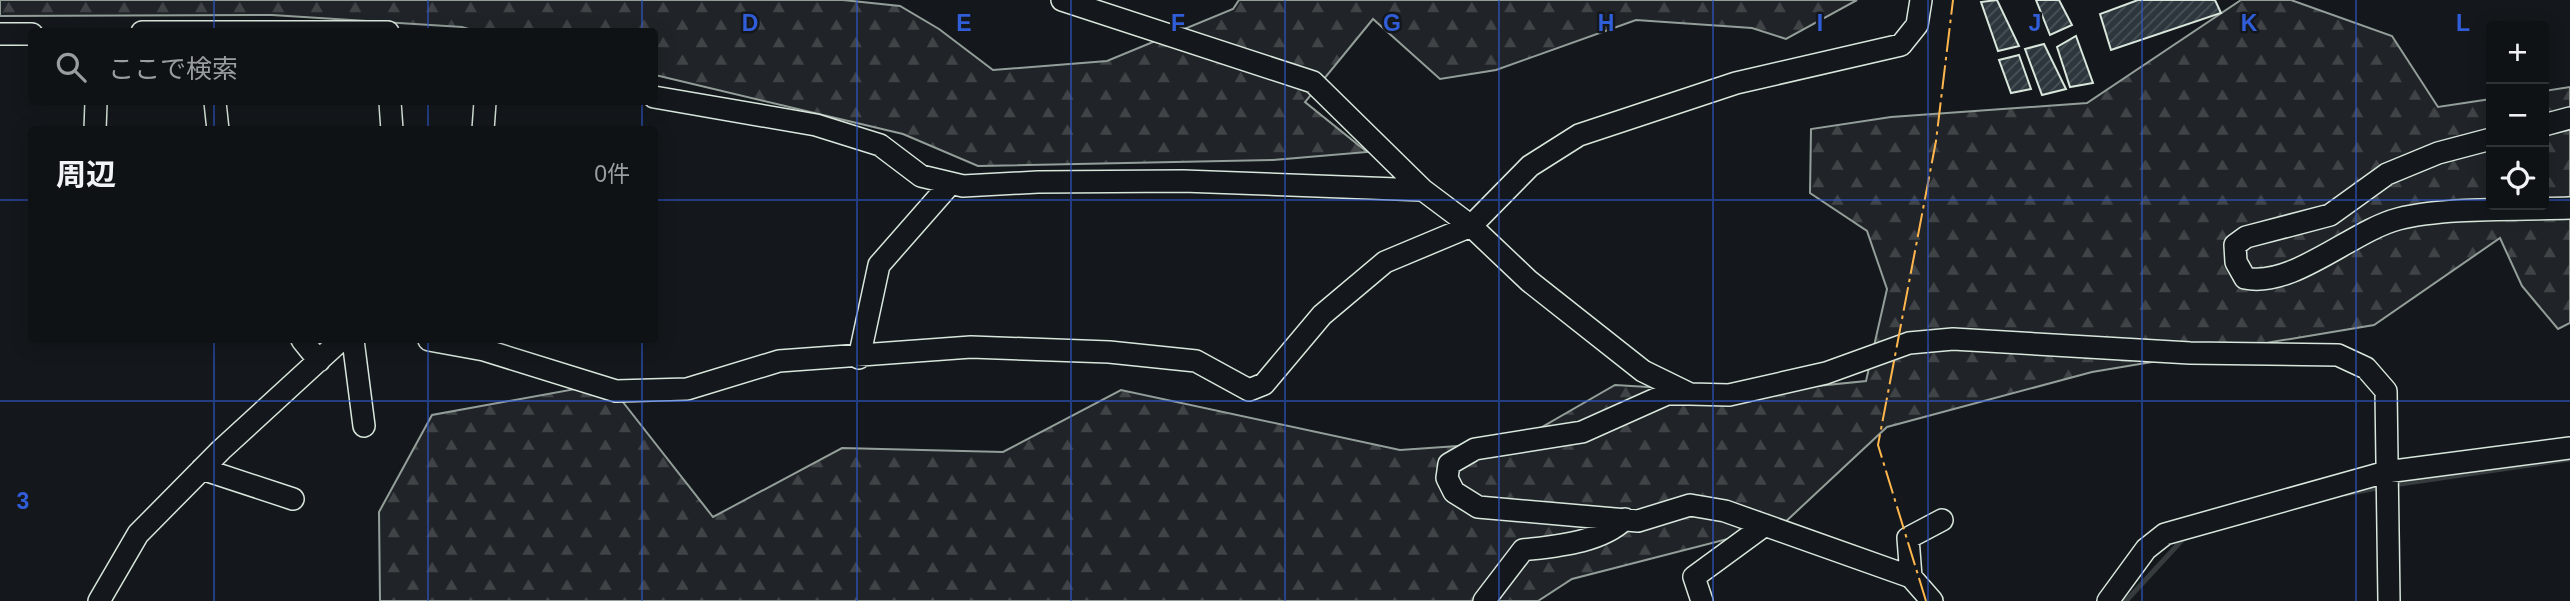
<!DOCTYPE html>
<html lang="ja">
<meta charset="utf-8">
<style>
:root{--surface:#0f1215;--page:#181b1e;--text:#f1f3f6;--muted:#9b9ea0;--line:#2f3234}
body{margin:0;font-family:Helvetica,"Noto Sans JP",sans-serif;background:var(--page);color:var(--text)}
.controls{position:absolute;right:21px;top:21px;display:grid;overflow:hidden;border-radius:7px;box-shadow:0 4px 18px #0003}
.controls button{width:63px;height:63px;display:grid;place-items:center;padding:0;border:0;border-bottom:2px solid var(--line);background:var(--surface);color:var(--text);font:35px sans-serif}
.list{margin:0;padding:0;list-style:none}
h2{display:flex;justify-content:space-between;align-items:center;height:91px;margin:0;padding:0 28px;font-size:30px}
h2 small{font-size:23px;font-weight:400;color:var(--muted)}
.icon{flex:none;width:38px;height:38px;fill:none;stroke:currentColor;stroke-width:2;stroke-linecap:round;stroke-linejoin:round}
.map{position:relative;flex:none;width:2570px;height:601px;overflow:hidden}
.search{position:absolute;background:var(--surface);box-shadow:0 4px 18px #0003;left:28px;top:28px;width:630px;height:77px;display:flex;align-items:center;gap:18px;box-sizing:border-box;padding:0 24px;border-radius:7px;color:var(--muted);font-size:26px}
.panel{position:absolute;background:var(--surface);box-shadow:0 4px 18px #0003;left:28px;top:126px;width:630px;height:217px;border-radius:7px}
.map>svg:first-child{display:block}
</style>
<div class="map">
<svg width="2570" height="601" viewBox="0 0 2570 601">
<defs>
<pattern id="forest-firs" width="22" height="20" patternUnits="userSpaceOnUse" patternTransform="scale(1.75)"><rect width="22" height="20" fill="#202428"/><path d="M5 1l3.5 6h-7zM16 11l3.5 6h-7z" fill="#404447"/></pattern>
<pattern id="building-hatch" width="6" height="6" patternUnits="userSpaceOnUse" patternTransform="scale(1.75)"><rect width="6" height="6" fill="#2c363c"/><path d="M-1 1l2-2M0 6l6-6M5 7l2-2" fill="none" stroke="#4a5358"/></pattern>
</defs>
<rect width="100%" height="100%" fill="#14181c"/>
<path fill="url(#forest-firs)" stroke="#939e99" stroke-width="2" d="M0,0h843l57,6 39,23 54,41 114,-9 126,-52 6,-9h618l-71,39 -34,-11 -116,-8 -140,50 -56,9 -67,-60 -68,83 62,50 -94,8 -295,6 -75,-32 -248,-59 -1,-43h-175l-17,-5 -190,-12 -272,1z
M2241,0h50l101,36 46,71 53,-8v106h53v-114l26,-4v236l-12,6 -36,-43 -22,-48 -126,87 -282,47 -205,55 -105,98 -210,54 -34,22h-1158l-1,-89 53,-97 176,-32 105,134 129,-69 161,4 118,-62 279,60 116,-8 99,-57 132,8 119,-12 21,-92 -20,-58 -57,-38 1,-64 80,-12 196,-14z"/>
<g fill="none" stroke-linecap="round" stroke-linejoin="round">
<path stroke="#363b3e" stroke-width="5" d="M2393,485l177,-26
M2345,494l38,-7
M2126,601l58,-63"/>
</g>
<path fill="url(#building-hatch)" stroke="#d8e6dc" stroke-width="2" d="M1997,0l22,46 -21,5 -17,-49z
M2036,0h23l13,25 -22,10z
M2138,0h77l6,13 -110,37 -11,-36z
M2076,36l17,47 -23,4 -13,-40z
M2044,44l22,45 -24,6 -17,-46z
M2019,55l12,34 -20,4 -12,-33z"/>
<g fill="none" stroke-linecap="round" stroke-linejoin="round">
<defs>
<path id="minor" d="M1062,0l251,82 110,108 48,36 58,55 114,90 47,23 39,1 97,-22 83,-30 44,-4 237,14 148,2 28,13 20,23 3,210
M142,32h246
M0,34h32
M654,97l162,28 64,20 41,31 42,10 75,-4 145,-1 240,9
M215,102l3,28
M390,102l2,28
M2544,125l26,-7
M95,130l1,-28
M483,130l2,-28
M2491,139l-53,14 -51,21 -57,41 -84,22 -11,8 1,17 9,16c48,10 107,-47 153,-59 47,-12 122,-9 172,-11
M302,340l17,21
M353,340l11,86
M429,340l55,10 132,41 71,-2 92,-28 192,-14 138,5 87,9 53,29 15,-6 58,-69 63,-53 86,-36 59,-60 49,-31 157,-52 165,-38 16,-20 4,-25
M859,358l20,-93 72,-82
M1687,394h-20l-85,38 -107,17 -26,15 -2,14 7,14 24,15 160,14 52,-16 35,6 186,66
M202,469l91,30
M99,601l39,-67 83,-84 120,-110
M1484,601l39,-51c33,-4 77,-7 102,-31
M1702,601l-8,-24 71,-52
M1932,601l-21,-24 -3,-39 34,-18
M2108,601l38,-52 19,-15 221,-62 184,-24"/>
</defs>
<use href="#minor" stroke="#d8e6dc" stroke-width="24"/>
<use href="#minor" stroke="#14181c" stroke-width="21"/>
<path stroke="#ffb74d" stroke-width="2" stroke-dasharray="24 5 3.5 5" stroke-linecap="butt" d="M1926,601l-48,-156 58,-304 17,-141"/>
</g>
<path fill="none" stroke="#305dd8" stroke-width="2" stroke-opacity="0.55" d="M214,0v32M428,0v32M642,0v32M857,0v601M1071,0v601M1285,0v601M1499,0v601M1713,0v601M1928,0v601M2142,0v601M2356,0v601M214,102v28M428,102v28M642,102v28M0,200h32M654,200h1837M2544,200h26M214,340v261M428,340v261M642,340v261M0,401h2570"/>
<g font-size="23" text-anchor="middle" font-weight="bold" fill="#305dd8" stroke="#14181c" stroke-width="5" stroke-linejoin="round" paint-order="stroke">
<text x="750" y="31">D</text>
<text x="964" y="31">E</text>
<text x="1178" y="31">F</text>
<text x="1392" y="31">G</text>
<text x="1606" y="31">H</text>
<text x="1820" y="31">I</text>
<text x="2035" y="31">J</text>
<text x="2249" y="31">K</text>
<text x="2463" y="31">L</text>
<text x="23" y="509">3</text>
</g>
</svg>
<div class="controls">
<button>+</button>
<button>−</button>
<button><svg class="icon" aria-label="locate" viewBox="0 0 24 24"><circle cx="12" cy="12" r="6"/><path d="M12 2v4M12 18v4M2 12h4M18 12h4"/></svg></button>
</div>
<div class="search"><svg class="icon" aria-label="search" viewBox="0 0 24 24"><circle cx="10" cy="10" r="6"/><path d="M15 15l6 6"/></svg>ここで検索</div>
<section class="panel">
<h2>周辺<small>0件</small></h2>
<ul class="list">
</ul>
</section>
</div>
